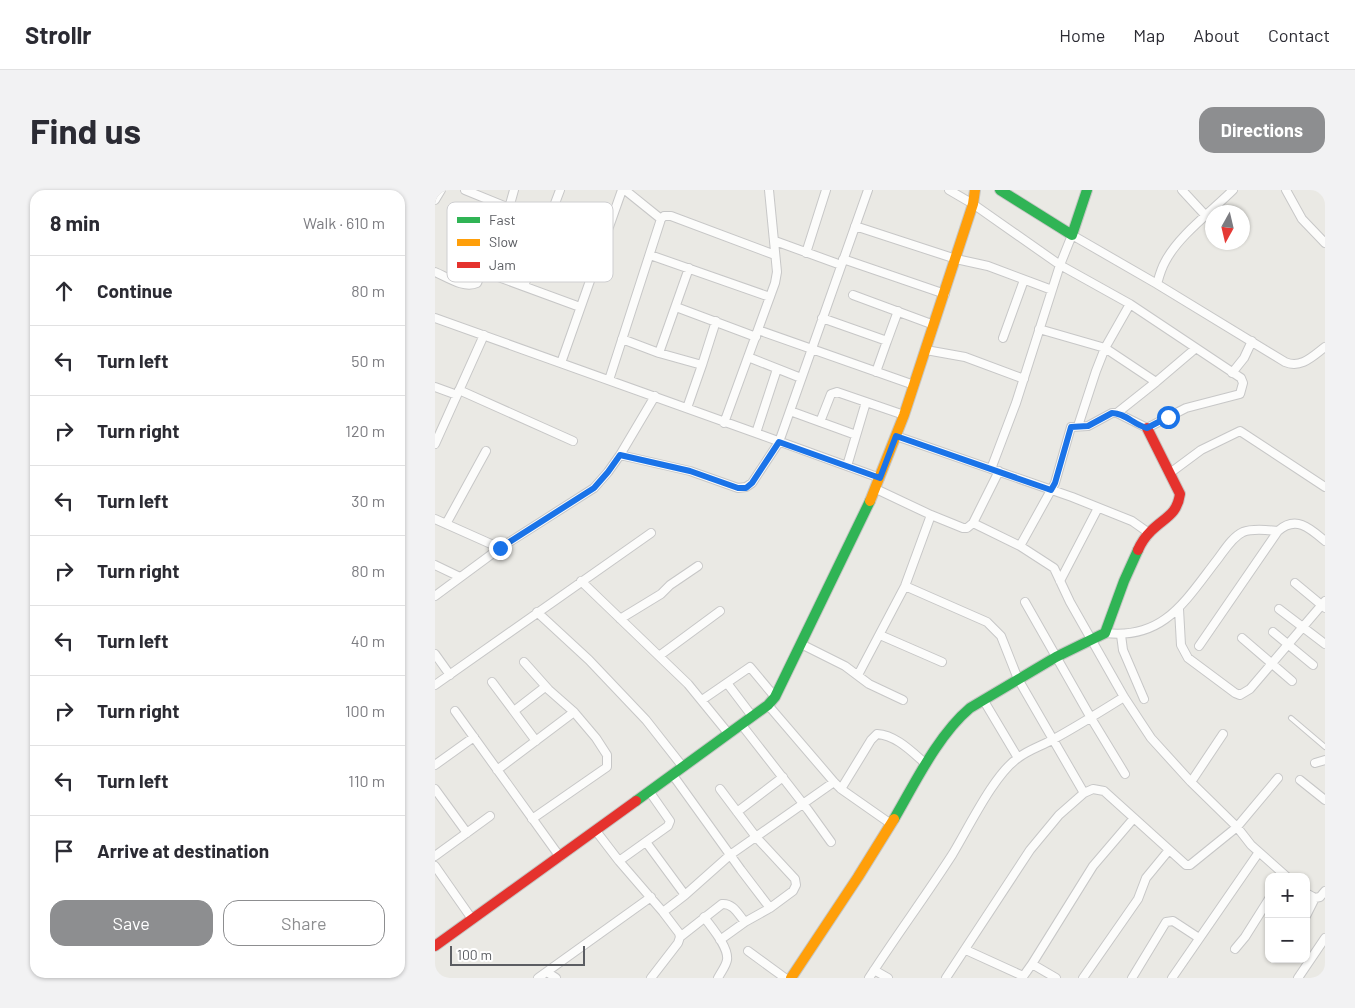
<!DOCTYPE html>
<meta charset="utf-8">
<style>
:root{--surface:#fff;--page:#f2f2f3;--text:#2b2b33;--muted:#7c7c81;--line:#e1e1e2;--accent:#8d8e90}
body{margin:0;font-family:Barlow,sans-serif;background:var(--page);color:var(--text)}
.controls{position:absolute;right:15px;bottom:15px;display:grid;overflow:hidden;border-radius:10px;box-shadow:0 1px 4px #0004}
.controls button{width:45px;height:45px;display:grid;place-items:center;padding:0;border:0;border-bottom:1px solid var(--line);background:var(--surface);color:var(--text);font:25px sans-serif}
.compass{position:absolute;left:770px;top:15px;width:45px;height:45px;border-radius:50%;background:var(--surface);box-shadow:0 1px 4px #0004;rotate:188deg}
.scale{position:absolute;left:15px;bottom:12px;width:135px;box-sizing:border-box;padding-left:5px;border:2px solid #5b5d62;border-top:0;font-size:14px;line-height:18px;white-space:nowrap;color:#5b5d62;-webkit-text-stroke:4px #fff;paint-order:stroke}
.stop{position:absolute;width:15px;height:15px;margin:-11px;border:4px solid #1a73e8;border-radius:50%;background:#fff}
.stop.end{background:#1a73e8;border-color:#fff;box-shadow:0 1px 5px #0008}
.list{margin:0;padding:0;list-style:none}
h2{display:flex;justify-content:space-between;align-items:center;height:65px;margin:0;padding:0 20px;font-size:21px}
h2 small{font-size:16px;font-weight:400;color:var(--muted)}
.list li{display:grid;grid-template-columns:32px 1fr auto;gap:15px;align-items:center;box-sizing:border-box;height:70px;padding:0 20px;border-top:1px solid var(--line)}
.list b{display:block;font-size:19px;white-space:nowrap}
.list em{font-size:16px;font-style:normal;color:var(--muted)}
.actions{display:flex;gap:10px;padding:15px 20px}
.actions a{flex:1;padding:11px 0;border:1px solid var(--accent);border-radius:15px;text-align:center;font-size:18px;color:var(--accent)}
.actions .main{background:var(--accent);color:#fff}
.icon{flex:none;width:28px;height:28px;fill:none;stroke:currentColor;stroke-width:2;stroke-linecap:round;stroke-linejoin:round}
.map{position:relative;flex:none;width:890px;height:788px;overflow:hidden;border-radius:15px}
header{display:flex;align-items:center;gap:30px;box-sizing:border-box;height:70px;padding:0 25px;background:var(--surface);border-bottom:1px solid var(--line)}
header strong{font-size:24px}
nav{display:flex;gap:28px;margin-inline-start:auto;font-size:18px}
.intro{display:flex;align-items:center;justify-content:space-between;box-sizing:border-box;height:120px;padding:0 30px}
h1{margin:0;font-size:35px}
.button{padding:12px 22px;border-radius:15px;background:var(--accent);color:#fff;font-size:18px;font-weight:700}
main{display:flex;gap:30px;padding:0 30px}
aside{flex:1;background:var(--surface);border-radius:15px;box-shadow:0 1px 4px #0004}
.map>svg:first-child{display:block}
</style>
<header>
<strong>Strollr</strong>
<nav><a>Home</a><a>Map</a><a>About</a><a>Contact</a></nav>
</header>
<div class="intro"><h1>Find us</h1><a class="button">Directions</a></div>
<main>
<aside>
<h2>8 min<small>Walk · 610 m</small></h2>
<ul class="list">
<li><svg class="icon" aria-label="ahead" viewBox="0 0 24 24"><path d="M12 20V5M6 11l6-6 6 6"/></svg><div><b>Continue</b></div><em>80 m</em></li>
<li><svg class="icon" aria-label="left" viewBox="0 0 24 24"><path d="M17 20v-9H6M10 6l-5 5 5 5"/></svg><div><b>Turn left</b></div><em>50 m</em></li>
<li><svg class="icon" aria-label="right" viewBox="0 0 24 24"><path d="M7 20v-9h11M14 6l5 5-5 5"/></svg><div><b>Turn right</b></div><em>120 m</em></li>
<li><svg class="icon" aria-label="left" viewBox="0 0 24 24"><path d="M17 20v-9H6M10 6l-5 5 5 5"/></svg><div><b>Turn left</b></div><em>30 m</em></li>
<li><svg class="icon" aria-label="right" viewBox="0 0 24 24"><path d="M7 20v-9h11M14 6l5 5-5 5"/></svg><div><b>Turn right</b></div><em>80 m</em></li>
<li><svg class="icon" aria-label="left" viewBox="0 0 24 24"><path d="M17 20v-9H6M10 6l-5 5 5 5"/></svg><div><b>Turn left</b></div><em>40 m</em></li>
<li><svg class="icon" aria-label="right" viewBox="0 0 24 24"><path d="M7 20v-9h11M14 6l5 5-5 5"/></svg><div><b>Turn right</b></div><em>100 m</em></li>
<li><svg class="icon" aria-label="left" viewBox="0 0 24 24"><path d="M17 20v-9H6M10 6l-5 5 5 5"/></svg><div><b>Turn left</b></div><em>110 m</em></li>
<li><svg class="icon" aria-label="arrive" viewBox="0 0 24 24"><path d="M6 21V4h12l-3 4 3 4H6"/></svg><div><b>Arrive at destination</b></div></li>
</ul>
<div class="actions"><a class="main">Save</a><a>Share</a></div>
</aside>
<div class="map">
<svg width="890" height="788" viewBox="0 0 890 788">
<rect width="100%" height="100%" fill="#eae9e4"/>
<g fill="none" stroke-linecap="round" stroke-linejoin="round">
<defs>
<path id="lane" d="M856,528l34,29"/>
<path id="street" d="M30,0l44,18
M190,0l36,29
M514,0l24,14 87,61 70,39 111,74 2,5 -3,11 -54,14 -39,20 -30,-15h-5l-24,13 -17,1 -16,56 -35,63
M747,0l24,26
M851,0l16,29 23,24
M0,10l6,-10
M420,36l101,33 32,7 64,24
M340,51l66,24
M371,63l20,-63
M215,65l120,42
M408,69l102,35
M47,81l98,36
M0,82c12,5 29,17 42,11l32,-75 5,-18
M722,94c2,-7 4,-15 8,-22 13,-26 47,-51 68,-72
M89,96l36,-96
M418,105l81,30
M241,117l80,30
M0,128c149,53 297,106 445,160
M387,128l65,23 11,-30
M604,139l66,19 51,34 -39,31
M323,140l156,55
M568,148l21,-58
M187,149l37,14 43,12 14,-44
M491,160l39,7 59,22
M224,163l30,-85
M313,167l53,21
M126,173l61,-173
M441,182l11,-31
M797,183l12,-15 8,-17
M174,190l52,-161 3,-3h7l104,39
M721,192l40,-34
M0,197l22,8
M24,200l114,51
M252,218l15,-43
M355,221l66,24
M385,232l11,-28 6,-2 67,23
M289,233l51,-140 2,-11 -8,-82
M643,236l18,-55 9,-23 25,-44
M321,243l21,-64
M461,246l176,61 60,24 17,12
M0,254l49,-109
M185,265l70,16 48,17 8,-1 6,-4 27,-41 89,-252
M412,276l19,-64
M556,279l25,-66 44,-138 12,-30 85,49 128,78c16,7 28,-6 40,-15
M735,283l31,-23 39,-19 85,56
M441,299l55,26 32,13h4l6,-5 26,-52
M0,329l65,29
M538,333l47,23 34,22 16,34 54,95 27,41 40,44 46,45 14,18 36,32
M11,334l40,-73
M0,375l25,12
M146,391l107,103 40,49
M625,391l38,-73
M860,393l30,25
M470,396l82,36 14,14 17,43 66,114
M0,406l65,-48 94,-60 14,-16 12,-17 35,-59
M590,412l66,116 34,56
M744,419l2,36 7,13 47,35 5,2 10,-6 75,-88
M844,419l46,35
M102,422l52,48 57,60 37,47
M185,429l41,-25 9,-9 28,-19
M838,442l40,33
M670,443c59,7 80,-32 112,-73 7,-9 15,-23 26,-28 10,-4 25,-2 35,-1 18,-16 32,-3 47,10
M445,445l62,27
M686,445l2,15 21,49
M807,448l50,43
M366,454l44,22 24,18 34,16
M764,456l79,-115
M0,464l15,21
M224,466l61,-45
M89,472l25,28 25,22 22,26 11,17v12l-75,52
M423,485l47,-89 26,-71
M57,492l44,59
M292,493l25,33
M0,495l216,-152
M267,510l48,-33 25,30
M549,511l34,57
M333,515l66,77 7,7 50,35
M20,521l105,146
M79,521l31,-24
M306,534l67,86 23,32
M880,573l10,-3
M0,575l39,-28
M62,580l77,-58
M237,584l69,96 29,38
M865,590l25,20
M756,592l32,-48
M0,599l32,44
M285,599l36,48 39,42 1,6 -3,6 -23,17 -25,14 -25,18
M406,599l30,-49 6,-6c19,1 35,18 49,30
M302,622l46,-35
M161,641l23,30 44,51 16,21 1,4 -2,6 -27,35
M211,652l39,53
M0,666l55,-40
M184,671l49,-35 2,-5 -21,-30
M0,676l37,53
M871,703l9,5 5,-1 5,-6
M228,722l22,-17 45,-40 104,-73
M871,726l9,-18
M269,727c7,10 25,30 23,43 -1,6 -6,12 -9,18
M245,747l42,-33c11,-1 16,10 23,18
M800,759l10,-12 24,-38
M531,760l57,26
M313,761l37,27
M597,774l24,14
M439,780l14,8
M112,782l9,6
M103,788l113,-81
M434,788c27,-42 56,-81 83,-123 16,-26 42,-81 66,-97 10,-8 23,-12 34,-18 24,-13 48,-28 72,-43
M511,788l84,-128 29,-35 25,-22 9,-4 11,2 82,74h4l47,-38 41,-49
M587,788l10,-14 61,-98 41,-48
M648,788l55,-79 8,-21 23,-28
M697,788l34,-56 7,-1 26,17
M737,788l87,-126
M863,788l27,-40"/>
<path id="fast" d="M565,0l72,45 15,-45
M201,611l132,-96 7,-8 95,-196
M459,629c21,-36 44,-84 76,-111l86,-51 49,-24 19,-52 14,-31"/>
<path id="slow" d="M435,311l34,-86 69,-211 2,-14
M356,788l67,-101 36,-58"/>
<path id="jam" d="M703,360c3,-7 8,-14 13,-19 14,-14 26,-16 29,-37l-33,-66
M0,756l201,-145"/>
</defs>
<use href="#lane" stroke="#c7c7c7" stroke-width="6"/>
<use href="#street" stroke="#c7c7c7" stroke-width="10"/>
<use href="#fast" stroke="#c6c6c4" stroke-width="12"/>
<use href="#slow" stroke="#c6c6c4" stroke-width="12"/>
<use href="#jam" stroke="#c6c6c4" stroke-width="12"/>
<use href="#lane" stroke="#fcfcfb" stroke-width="4"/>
<use href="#street" stroke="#fcfcfb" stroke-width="8"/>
<use href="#fast" stroke="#30b455" stroke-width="10"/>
<use href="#slow" stroke="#ff9f0a" stroke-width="10"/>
<use href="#jam" stroke="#e5322d" stroke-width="10"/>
</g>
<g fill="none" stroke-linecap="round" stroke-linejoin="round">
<path stroke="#1a73e8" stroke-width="6" d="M65,358l94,-60 14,-16 12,-17 70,16 48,17h8l6,-5 27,-41 101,36 16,-42 155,54 4,-7 16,-56 17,-1 24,-13c13,0 22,12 35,15l21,-11"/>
</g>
<rect x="12" y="12" width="166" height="80" rx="8" fill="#fff" stroke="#ceced0" stroke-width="1"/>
<rect x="22" y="27" width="23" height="6" fill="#30b455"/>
<rect x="22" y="49" width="23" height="7" fill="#ff9f0a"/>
<rect x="22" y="72" width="23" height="6" fill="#e5322d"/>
<g font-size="14" fill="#5b5d62">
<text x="54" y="35">Fast</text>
<text x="54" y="57">Slow</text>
<text x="54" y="80">Jam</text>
</g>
</svg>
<div class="controls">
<button>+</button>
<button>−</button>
</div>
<svg class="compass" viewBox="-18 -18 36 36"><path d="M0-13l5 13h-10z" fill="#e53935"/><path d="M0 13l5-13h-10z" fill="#7c7c81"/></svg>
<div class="scale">100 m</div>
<div class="stop" style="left:733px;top:227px"></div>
<div class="stop end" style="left:65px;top:358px"></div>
</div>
</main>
